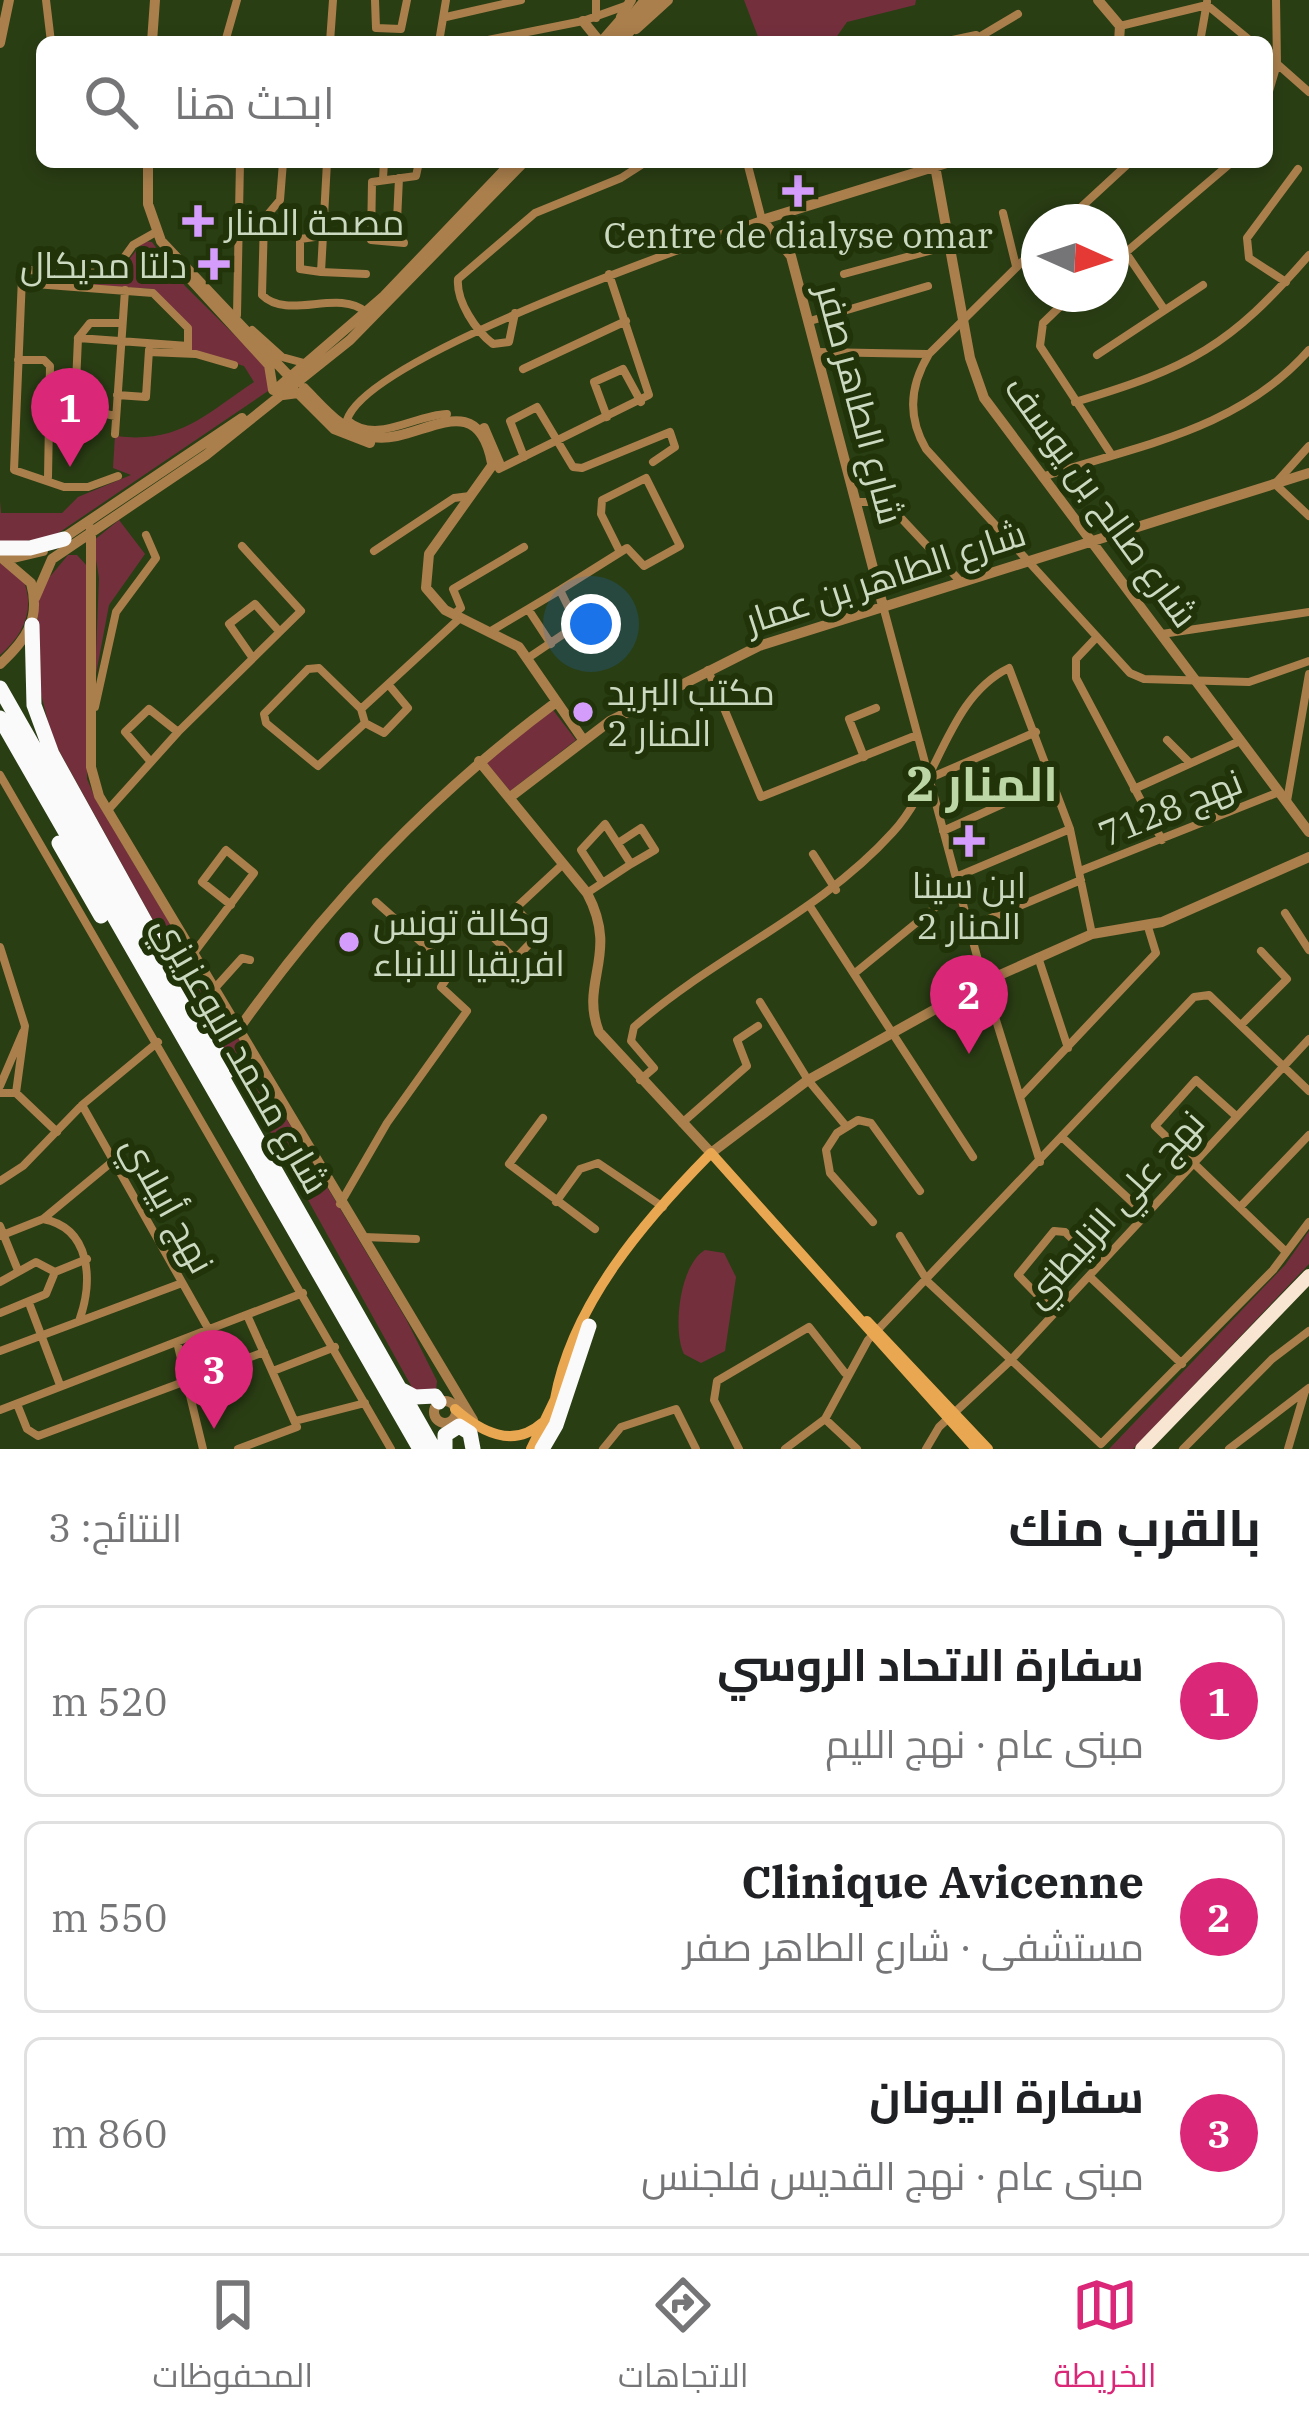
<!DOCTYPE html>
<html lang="ar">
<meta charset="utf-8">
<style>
:root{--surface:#fff;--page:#f2f2f2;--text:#202124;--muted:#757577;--line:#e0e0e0;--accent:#db2777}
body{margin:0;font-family:"IBM Plex Serif",Cairo,serif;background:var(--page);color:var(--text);direction:rtl}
.compass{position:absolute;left:1021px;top:204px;width:108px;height:108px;border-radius:50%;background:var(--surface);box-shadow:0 6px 18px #0003;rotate:93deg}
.you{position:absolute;left:591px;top:624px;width:42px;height:42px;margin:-30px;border:9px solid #fff;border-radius:50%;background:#1a73e8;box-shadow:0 0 0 18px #1a73e833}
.badge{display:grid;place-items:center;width:78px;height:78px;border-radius:50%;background:var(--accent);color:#fff;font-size:39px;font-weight:700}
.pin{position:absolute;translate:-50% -99px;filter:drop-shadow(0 3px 6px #0008)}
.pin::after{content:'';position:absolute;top:63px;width:42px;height:36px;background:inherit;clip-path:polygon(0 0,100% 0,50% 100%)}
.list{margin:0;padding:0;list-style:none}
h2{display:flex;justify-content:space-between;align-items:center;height:156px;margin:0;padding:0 48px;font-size:51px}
h2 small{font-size:39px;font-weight:400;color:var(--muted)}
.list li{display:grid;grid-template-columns:78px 1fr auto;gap:36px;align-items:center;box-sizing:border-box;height:192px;margin:0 24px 24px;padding:0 24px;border:3px solid var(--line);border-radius:18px}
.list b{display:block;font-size:45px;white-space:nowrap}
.list p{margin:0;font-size:39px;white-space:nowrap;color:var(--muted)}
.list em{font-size:39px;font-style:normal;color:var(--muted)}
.icon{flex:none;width:66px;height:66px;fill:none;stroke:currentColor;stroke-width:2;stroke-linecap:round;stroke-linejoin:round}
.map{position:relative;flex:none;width:1309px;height:1449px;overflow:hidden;direction:ltr}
.search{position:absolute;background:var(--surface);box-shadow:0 6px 18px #0003;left:36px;right:36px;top:36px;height:132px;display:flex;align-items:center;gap:30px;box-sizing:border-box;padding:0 42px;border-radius:18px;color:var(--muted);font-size:45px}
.sheet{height:804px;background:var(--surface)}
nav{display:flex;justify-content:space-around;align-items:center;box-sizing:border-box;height:168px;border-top:3px solid var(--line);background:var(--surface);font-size:33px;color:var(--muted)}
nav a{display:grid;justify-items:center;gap:6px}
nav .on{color:var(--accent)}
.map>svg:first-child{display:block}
</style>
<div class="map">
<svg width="1309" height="1449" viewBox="0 0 1309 1449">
<rect width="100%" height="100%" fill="#2a3e14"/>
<path fill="#742f3d" d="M744,0h172l-1,5 -68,17 -14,20h-73z
M144,241l8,1 33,44 85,84 -2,21 -217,147 -51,6v-43l1,12h61l16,-16 53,-22 -18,-7 2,-32c64,8 88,-20 139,-54l-10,-16 -54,-16 1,-22 -37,-39 -114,-7 1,-9 73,5z
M119,520l26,34 -36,51 -14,74 4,-101 -6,-37z
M68,555h9l11,12 -1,212 9,21 310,519 31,62 -1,10h-22l-362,-653 -16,-64 2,-83z
M0,563l22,14c14,30 3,57 -22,78z
M553,710l23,30 -66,51 -24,-29z
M1309,1231v33l-176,185h-24l176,-184z
M705,1250l19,3 12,24 -11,74 -24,12 -17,-9c-12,-24 -4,-90 21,-104z"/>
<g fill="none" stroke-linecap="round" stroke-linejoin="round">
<path stroke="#aa7f4c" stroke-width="8" d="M46,0l5,42
M375,0l1,28 25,1 6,-29
M446,17l75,-17
M596,18v-18
M1120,26l87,-21 45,37
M981,36l37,-22
M225,42l12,-42
M330,42l3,-42
M439,42l7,-42
M478,42l105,-21 42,-15
M943,42l33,-7
M1200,42l7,-40
M1267,55l42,37
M1267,98l10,-34 -1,-64
M283,162l-3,38 -16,19 -2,76c26,26 76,-7 104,17
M327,162l-6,110 45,2
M383,178l1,-16
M1003,213l13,53
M1065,222l65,-60
M396,242l3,-64
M404,243l-33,-3 1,-58 44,-6 3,-14
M1039,245l-110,109c-19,31 -22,63 -3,95l204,224 14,6 105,3 60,-21
M1126,253l38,56
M1111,265l121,-103
M321,272l-21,-3v-30l22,-3
M844,274l107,-29
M1286,282l-37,-24 -2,-20 51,-69
M22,283l131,10 35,35v25
M1073,294l-30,29 -3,23 71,108
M515,313l-6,29 -16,2c-17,-13 -37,-43 -35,-65l77,-66 86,-35 25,-16
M237,315l3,-153
M810,321l118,-35
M252,330l30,27 22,6
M78,338l-3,69 40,9
M78,338l110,8
M78,338l12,-15h32
M149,352l47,2 38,11
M817,352l110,2
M1097,355l106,-70
M18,360h26l6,6 -2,111
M523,369l103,-48
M117,395l29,2 3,-47
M1075,402c115,-34 155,-56 234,-147
M447,414c-34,1 -70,31 -100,6 20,-63 344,-175 415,-200l-15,-58
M607,417l-13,-35 29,-13 18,33
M115,434l10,-144
M1309,446l-34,38 34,32
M524,457l-14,-36 27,-14 36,60 9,1 88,-36 5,15 -22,15
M499,469l150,-74 -40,-121
M118,476l-30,11h-24l-50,-17 8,-193 7,-7 84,3 20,-28 23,-13
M1042,477c97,-32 197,-47 267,-127
M856,502h30l75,80
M374,551l80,-53 16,-2
M560,590l67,-42 17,18 36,-20 -34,-68 -44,22 -1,14 19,38
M883,606l99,369 58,187
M528,609l23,35
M454,614l7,-6 -8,-19 71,-42
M491,631l69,-41 17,35 -49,33
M1162,634l147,-22
M1094,640l-18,19v19l86,162
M252,657l-23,-33 26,-20 24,27
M708,670l53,127 156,-62
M95,707l21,-95 40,-54 -10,-23
M361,709l99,-91
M365,723l-47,43 -52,-43 -2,-9 44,-45 11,-1 42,41 4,14 19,10 24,-25 -20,-24
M1167,740l23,23
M864,757l-15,-38 27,-11
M151,762l-26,-30 24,-23 29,23
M0,775l391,674
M930,778l106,-46
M1134,789l106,-48
M1287,801l22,-127
M108,810l70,-78 123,-121 -59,-65
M943,831l111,-50
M618,843l23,-15 14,22 -24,14
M813,854l23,36
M1080,871l199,-79
M956,877l114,-48
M587,893l44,-29 -26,-40 -24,26 21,32
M516,908l23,26 -24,25 -26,-26 74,-69
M811,908l162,249
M1285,913l24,37
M970,927l111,-47
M0,947l25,79 -9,67
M193,954l61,-81 -28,-23 -24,32 29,23
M1038,957l30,91
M855,973l104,-85
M215,988l27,-30 8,2
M760,1002l48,78 38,46
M1241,1025l46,-46 -26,-28
M640,1080l14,-12 -23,-27 3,-14c83,-73 184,-112 259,-195 45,-49 55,-135 116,-164l61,161 22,105
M0,1086l23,-54
M0,1093h16l41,39
M1022,1095l134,-142 -8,-26
M82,1105l127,225
M1235,1115l-39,-35 -41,46 129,124
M543,1118l-34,46 86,65
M682,1123l65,-57 -10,-26 21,-14
M1063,1138l82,76
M0,1181l23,-15 59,-61 76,-63
M556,1202l24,-33 18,-6 65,44
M340,1204l47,-81 80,-112 -26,-24 10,-15 -4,-7 -71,-63
M1240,1207l69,-72
M43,1219c48,9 50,62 37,99
M873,1222l-43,-49 -4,-23 11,-17 21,-13 13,3 49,68
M0,1226l17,42
M0,1236l43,-17 70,-58
M900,1236l28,46 173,162 172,-174 36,-48
M364,1237l52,2
M55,1272l32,-13
M1089,1276l93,88
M0,1282l36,-20 19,10
M29,1303l31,82
M1054,1312l-36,-37 36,-44 11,1 34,33
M0,1313l46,-19 9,-22
M177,1342l26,107
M0,1351l182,-68
M273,1371l62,-24
M17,1404l10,25 11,7 226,-84
M0,1410l303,-117
M825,1419l32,30
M295,1421l70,-18
M238,1449l59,-22 -50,-112
M603,1449l18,-22 55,-18 20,40
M739,1449l-25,-49 3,-19 92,-54 36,46
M785,1449l40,-30 43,-79 326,-343 15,-2 100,96
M926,1449l13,-22 71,-66 299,-322
M1183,1449l89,-90 37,-28
M1229,1449l80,-61
M1288,1449l17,-58"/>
<path stroke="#aa7f4c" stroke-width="10" d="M631,0l-10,17 15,12 32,-29
M1098,0l22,26 -1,16
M583,21l17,21
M152,42l3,-42
M601,42l21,-24
M0,43l9,-43
M148,162v42l13,37 126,133
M935,166l35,192 14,40 325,434
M762,220l29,36 92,350
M762,220l188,-58
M183,271l86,94 4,25
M304,388c21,21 38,44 69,49 45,8 104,-55 119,26
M275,390l109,-94 128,-134
M283,395l15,-2 36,36 36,14
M484,428l15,35
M491,467l-62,87 -3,34 19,22 74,37 65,94
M91,529v238l8,29 374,624
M59,541l183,-123
M5,560l38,-9
M35,598l17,-39 154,-104 144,-115 174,-178
M0,664c26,-24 41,-45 31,-81l-28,-24
M479,761l108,132c33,62 -8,88 12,139l112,121 97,-73 176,-98 108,-48 70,-12 147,-65
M509,798l101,-77 149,-75 550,-173
M238,1030c90,-127 192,-234 317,-327
M434 1412a11 11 0 1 1 22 0a11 11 0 1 1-22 0Z"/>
<path stroke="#eaa751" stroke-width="10" d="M867,1321l121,128
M555,1399c17,-95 90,-179 156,-246l265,296
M455,1409c26,23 58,40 87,14
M531,1449l27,-56"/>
<path stroke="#f8e6d3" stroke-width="14" d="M1142,1449l167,-173"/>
<path stroke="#fafafa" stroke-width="15" d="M0,548h30l34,-9
M32,625l2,80 18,49 176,317
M0,688l434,761
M0,718l420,731
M59,843l42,73
M402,1390l13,7 20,-1 4,6
M445,1449v-14l14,-9 11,7 3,16
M542,1449l14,-24 33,-99"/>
<path stroke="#aa7f4c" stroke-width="10" d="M610,42l35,-42
M621,42l35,-42"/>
</g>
<g fill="#d49cfb" stroke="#213409" stroke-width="4.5">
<path d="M792 173h12v12h12v12h-12v12h-12v-12h-12v-12h12z"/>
<path d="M192 203h12v12h12v12h-12v12h-12v-12h-12v-12h12z"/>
<path d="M208 246h12v12h12v12h-12v12h-12v-12h-12v-12h12z"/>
<circle cx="583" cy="712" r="12"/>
<path d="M963 823h12v12h12v12h-12v12h-12v-12h-12v-12h12z"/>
<circle cx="349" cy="942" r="12"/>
</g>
<g text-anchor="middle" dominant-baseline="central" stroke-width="12" stroke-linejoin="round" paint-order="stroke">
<g font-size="36" fill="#ccd9c1" stroke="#213409" text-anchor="start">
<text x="225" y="221">مصحة المنار</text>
<text x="798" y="234" text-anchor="middle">Centre de dialyse omar</text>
<text x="187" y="264" text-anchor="end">دلتا مديكال</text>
<text x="607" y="691">مكتب البريد<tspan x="607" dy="41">المنار 2</tspan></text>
<text x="969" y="884" text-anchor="middle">ابن سينا<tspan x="969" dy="41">المنار 2</tspan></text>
<text x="373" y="921">وكالة تونس<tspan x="373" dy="41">افريقيا للانباء</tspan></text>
</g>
<g font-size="36" fill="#ccd9c1" stroke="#213409">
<text transform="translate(861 404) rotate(75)">شارع الطاهر صفر</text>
<text transform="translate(1102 501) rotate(54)">شارع صالح بن يوسف</text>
<text transform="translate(885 576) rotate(-18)">شارع الطاهر بن عمار</text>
<text transform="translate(1170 807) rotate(-22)">نهج 7128</text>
<text transform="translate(242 1054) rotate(60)">شارع محمد البوعزيزي</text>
<text transform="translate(169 1204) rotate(61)">نهج أبيلاي</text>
<text transform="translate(1113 1208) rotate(-48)">نهج علي الزليطني</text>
</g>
<g font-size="48" font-weight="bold" fill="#bcd6a6" stroke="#213409">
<text x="982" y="783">المنار 2</text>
</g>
</g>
</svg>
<svg class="compass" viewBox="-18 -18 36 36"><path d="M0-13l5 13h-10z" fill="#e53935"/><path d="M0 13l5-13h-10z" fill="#757577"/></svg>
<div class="you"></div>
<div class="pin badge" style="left:70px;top:467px">1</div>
<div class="pin badge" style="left:969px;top:1054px">2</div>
<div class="pin badge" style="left:214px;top:1429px">3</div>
<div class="search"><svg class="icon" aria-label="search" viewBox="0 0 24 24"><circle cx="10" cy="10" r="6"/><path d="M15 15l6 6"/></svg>ابحث هنا</div>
</div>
<section class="sheet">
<h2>بالقرب منك<small>النتائج: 3</small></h2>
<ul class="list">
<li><span class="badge">1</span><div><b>سفارة الاتحاد الروسي</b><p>مبنى عام · نهج الليم</p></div><em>520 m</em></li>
<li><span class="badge">2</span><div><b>Clinique Avicenne</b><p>مستشفى · شارع الطاهر صفر</p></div><em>550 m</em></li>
<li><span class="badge">3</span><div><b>سفارة اليونان</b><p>مبنى عام · نهج القديس فلجنس</p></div><em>860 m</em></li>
</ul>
</section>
<nav>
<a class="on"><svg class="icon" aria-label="map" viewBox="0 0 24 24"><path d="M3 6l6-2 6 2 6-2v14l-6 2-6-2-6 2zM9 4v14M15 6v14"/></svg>الخريطة</a>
<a><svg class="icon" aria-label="directions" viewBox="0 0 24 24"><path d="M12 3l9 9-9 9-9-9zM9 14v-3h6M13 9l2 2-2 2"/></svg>الاتجاهات</a>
<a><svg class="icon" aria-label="saved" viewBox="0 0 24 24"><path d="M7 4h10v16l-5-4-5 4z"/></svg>المحفوظات</a>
</nav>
